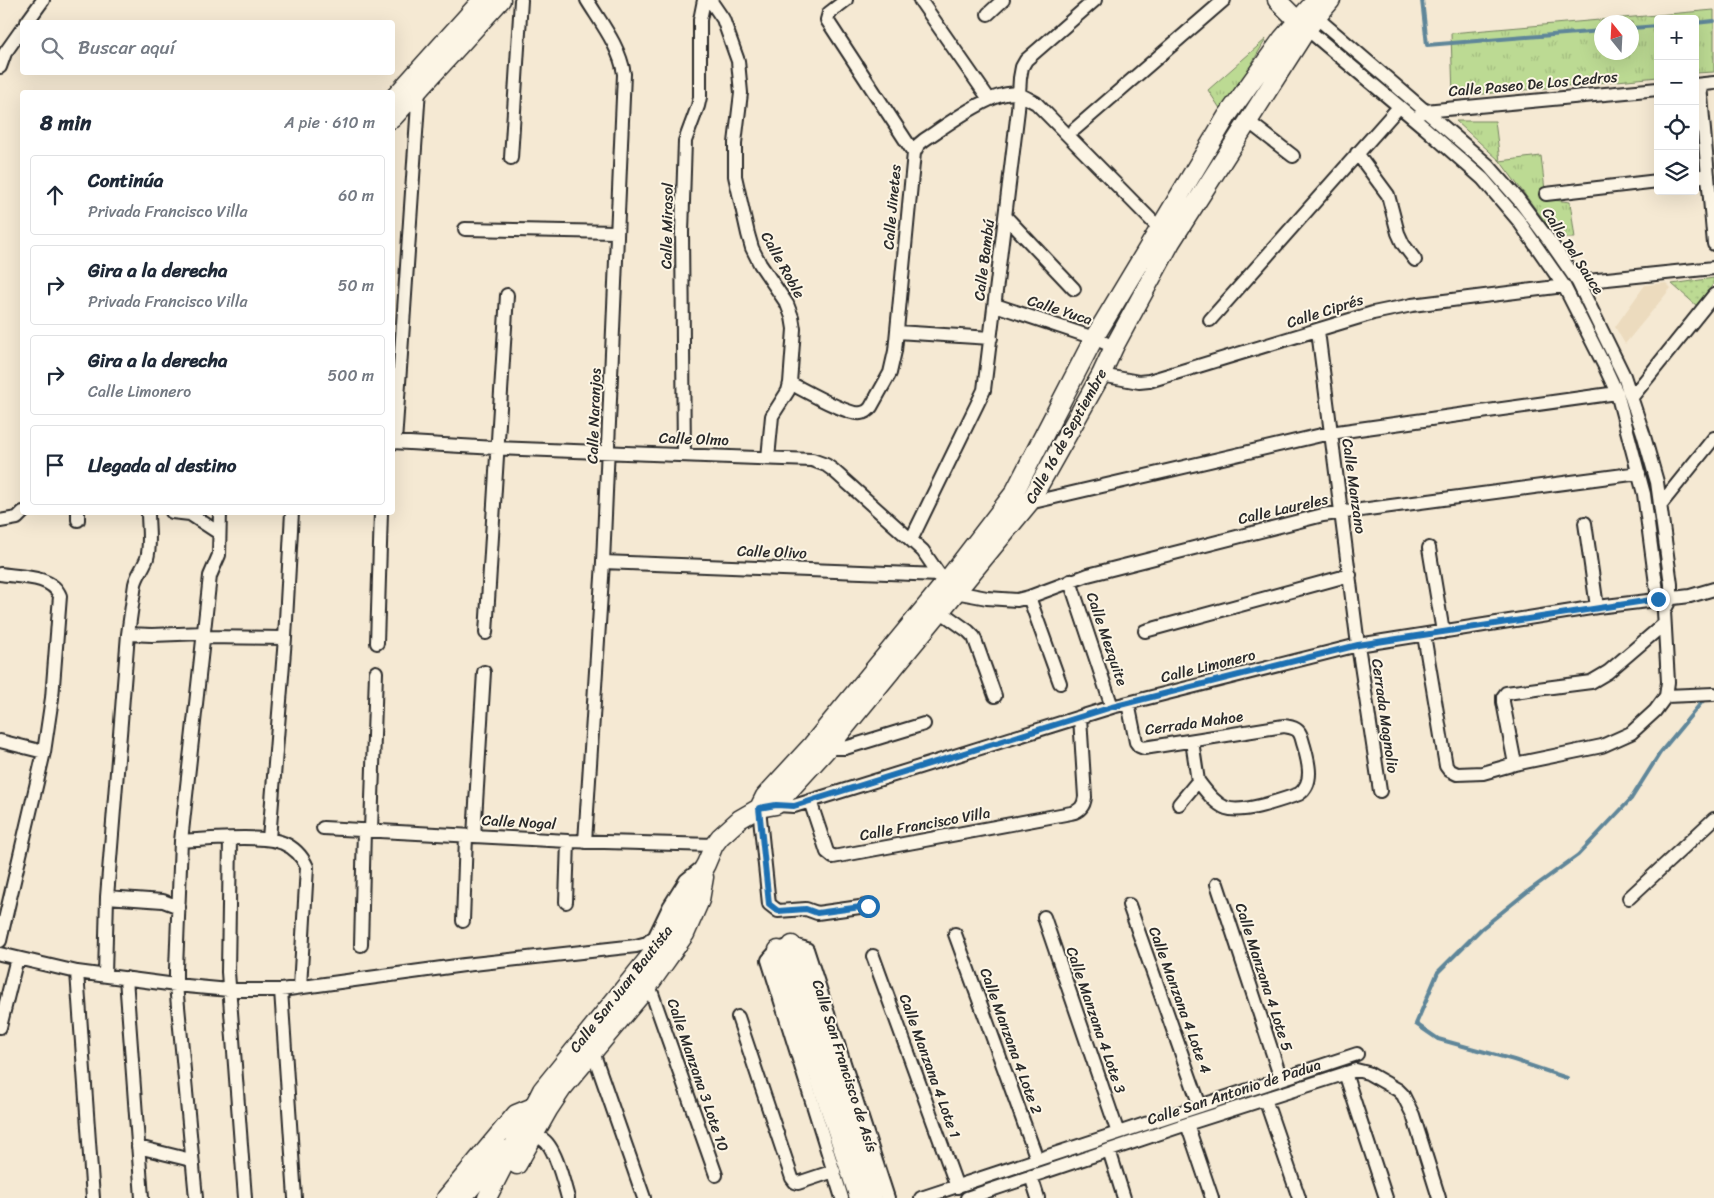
<!DOCTYPE html>
<html lang="es">
<meta charset="utf-8">
<style>
:root{--surface:#fff;--page:#f6f6f7;--text:#1f2937;--muted:#747a83;--line:#e0e1e3}
body{margin:0;font-family:Sriracha,sans-serif;background:var(--page);color:var(--text)}
.controls{position:absolute;right:15px;top:15px;display:grid;overflow:hidden;border-radius:5px;box-shadow:0 5px 20px #0002}
.controls button{width:45px;height:45px;display:grid;place-items:center;padding:0;border:0;border-bottom:1px solid var(--line);background:var(--surface);color:var(--text);font:25px sans-serif}
.compass{position:absolute;left:1594px;top:15px;width:45px;height:45px;border-radius:50%;background:var(--surface);box-shadow:0 5px 20px #0002;rotate:342deg}
.stop{position:absolute;width:15px;height:15px;margin:-11px;border:4px solid #1f6fb2;border-radius:50%;background:#fff}
.stop.end{background:#1f6fb2;border-color:#fff;box-shadow:0 1px 5px #0008}
.list{margin:0;padding:0;list-style:none}
h2{display:flex;justify-content:space-between;align-items:center;height:65px;margin:0;padding:0 20px;font-size:21px}
h2 small{font-size:16px;font-weight:400;color:var(--muted)}
.list li{display:grid;grid-template-columns:32px 1fr auto;gap:15px;align-items:center;box-sizing:border-box;height:80px;margin:0 10px 10px;padding:0 10px;border:1px solid var(--line);border-radius:5px}
.list b{display:block;font-size:19px;white-space:nowrap}
.list p{margin:0;font-size:16px;white-space:nowrap;color:var(--muted)}
.list em{font-size:16px;font-style:normal;color:var(--muted)}
.icon{flex:none;width:28px;height:28px;fill:none;stroke:currentColor;stroke-width:2;stroke-linecap:round;stroke-linejoin:round}
.map{position:relative;flex:none;width:1714px;height:1198px;overflow:hidden}
.search{position:absolute;background:var(--surface);box-shadow:0 5px 20px #0002;left:20px;top:20px;width:375px;height:55px;display:flex;align-items:center;gap:12px;box-sizing:border-box;padding:0 18px;border-radius:5px;color:var(--muted);font-size:19px}
.panel{position:absolute;background:var(--surface);box-shadow:0 5px 20px #0002;left:20px;top:90px;width:375px;height:425px;border-radius:5px}
.map>svg:first-child{display:block}
</style>
<div class="map">
<svg width="1714" height="1198" viewBox="0 0 1714 1198">
<defs>
<pattern id="grass-dots" width="8" height="8" patternUnits="userSpaceOnUse" patternTransform="scale(1.25)"><rect width="8" height="8" fill="#bcda93"/><path d="M2 2h.1M6 6h.1" fill="none" stroke="#a2bb7f" stroke-width="1.8" stroke-linecap="round"/></pattern>
<pattern id="park-tufts" width="24" height="20" patternUnits="userSpaceOnUse" patternTransform="scale(1.25)"><rect width="24" height="20" fill="#bcda93"/><path d="M3 7l-1-3M5 7V3M7 7l1-3M15 17l-1-3M17 17v-4M19 17l1-3" fill="none" stroke="#a2bb7f"/></pattern>
</defs>
<rect width="100%" height="100%" fill="#f5e9d3"/>
<filter id="ink" filterUnits="userSpaceOnUse"><feTurbulence type="fractalNoise" baseFrequency=".02" numOctaves="2"/><feDisplacementMap in="SourceGraphic" scale="10" xChannelSelector="R" yChannelSelector="G"/><feConvolveMatrix kernelMatrix="1 2 1 2 8 2 1 2 1" color-interpolation-filters="sRGB"/></filter>
<g filter="url(#ink)">
<path fill="#ecdbbe" d="M1666,283l5,5 -46,56 -10,-17 30,-42z"/>
<path fill="url(#grass-dots)" stroke="#74825f" d="M1714,278v5l-17,23 -25,-22z"/>
<path fill="url(#park-tufts)" stroke="#74825f" fill-rule="evenodd" d="M1714,10v62l-19,1v-54h-37v58l-205,20 -2,-64zM1632,22v30h-30v-30z
M1266,39l-43,74 -15,-23z
M1456,121h39l5,40 41,-5 5,43 24,3 5,36h-18l-57,-77z"/>
<g fill="none" stroke-linecap="round" stroke-linejoin="round">
<path stroke="#5f8699" stroke-width="4" d="M1422,0l5,45 175,-14
M1695,23l19,-2
M1632,28l26,-2
M1567,1078l-53,-18 -76,-21 -22,-15 22,-52 43,-43 46,-37 51,-37 53,-56 29,-46 46,-56"/>
<defs>
<path id="street" d="M710,0l13,19 15,42 3,32 -6,50v33l13,58 4,14 8,16 27,40 5,13 2,12 -4,54 -2,8 -16,25 -4,42
M920,0l69,99
M988,14l15,-14
M1316,17l172,148 30,34 33,44 27,39 46,94 19,57 14,49 14,102v14l-7,13 4,71 -2,14 -11,15 -24,22 -29,13 -87,18 -32,9 -26,1 -8,-4 -3,-4 -22,-131
M27,22l16,-22
M1307,29l118,99 58,51 35,41 46,66 40,79 13,28 27,101 14,105 3,6
M0,67l5,-14 17,-24
M1695,85l19,-2
M1700,85l14,159
M1421,113l4,-2 233,-22
M1249,122l44,34
M1075,129l149,-129
M914,153l4,-8 6,-5c20,-13 71,-52 94,-46 6,2 12,6 18,9l123,125
M1357,153l31,42 10,38 5,11 12,16
M511,158l10,-158
M1695,177l13,-2
M1546,194l112,-13
M1006,217l68,72
M465,229l151,3
M1578,282l136,-14
M995,305l99,33 20,9
M1210,320l189,-213
M1318,331l40,314 22,146
M897,332l94,6
M1101,375l38,7 10,-1 224,-68 39,-8 152,-19
M790,383c14,7 59,33 71,30 4,0 8,-3 10,-6l19,-34 5,-22 19,-198 -87,-133 2,-7 17,-13
M1632,397l82,-102
M392,442l104,6 316,12 14,5 7,5 78,70 12,11 22,32 10,9 32,6 30,2 12,-3 59,-22 235,-60 316,-42
M395,442l24,-353
M684,455l-2,-223 3,-91 13,-35 2,-9v-77l4,-20
M1029,503l301,-70 287,-40
M1661,504l53,-66
M172,512l18,2v-2
M190,514l29,19
M78,520v-8
M0,521l17,-3 6,-6
M1585,523l12,84
M911,540l73,-150 34,-280 2,-32 2,-11 4,-7 69,-60
M1429,548l14,84
M603,562l337,13
M0,574c19,3 52,1 60,22l-8,102 -8,54 -44,189
M1070,581l42,126
M1029,597l31,86
M940,611l28,20 6,6 21,59
M1145,631l205,-56
M486,633l21,-338
M128,634l24,1 52,-2
M203,637l82,1
M377,643l4,-131
M1666,696l48,-2
M1128,703l8,39 3,4 5,2 140,-22c5,1 10,1 14,5 4,4 4,10 6,15 4,15 11,37 -5,48 -18,6 -56,20 -73,14 -12,-5 -20,-17 -28,-27
M0,741l44,11
M828,748h17l10,-3 69,-21
M1515,764l-12,-62v-5l3,-4 85,-11 17,-10 56,-48
M810,801l17,51 6,5 238,-44c9,-2 13,-7 14,-16l-5,-80
M1179,804l19,-23 -6,-40
M776,805l18,1 318,-99 246,-62 239,-38 93,-11 24,-7
M759,808l10,96 9,7 28,-2 11,4 50,-7
M323,828l245,13 146,4
M371,831l5,-159
M474,836l10,-164
M230,839l-2,133 17,226
M269,839l16,-201 7,-126
M181,841c24,-1 82,-7 102,2 12,5 19,13 24,24l-7,120
M585,842l18,-280 21,-488c-4,-27 -23,-51 -37,-74
M1217,884l64,195
M107,897l56,4 16,6
M1629,898l85,-79
M566,902l2,-61
M1129,905l71,201
M1044,917l74,216
M463,921l3,-85
M955,934l82,225
M361,945l3,-115
M0,954l77,18 99,13 53,5h52l183,-25 172,-19 11,-3 8,-7 14,-29 17,-27 15,-12
M873,956l84,231
M77,972l16,226
M105,975l2,-78 21,-263 7,-50c2,-9 9,-17 12,-26 4,-14 1,-31 1,-46
M126,978l16,220
M649,985l67,190
M281,990l14,208
M738,1017l54,161 3,4 3,1 36,-12
M0,1027l17,-69
M593,1052l51,146
M1345,1073l41,125
M1265,1099l34,99
M1187,1124l25,74
M526,1140c5,-1 11,-3 16,-1 13,6 22,45 26,59
M138,1147l53,13
M1109,1150l15,48
M1031,1176l7,22
M196,1198l-20,-213v-16l5,-128 29,-265 9,-21 1,-43
M842,1198l-74,-238c10,-14 23,-17 39,-11l81,249
M921,1198l436,-144
M967,1198l220,-74 169,-54 12,3 30,17 5,5 10,20 26,83"/>
<path id="secondary" d="M1277,0l28,28
M392,100l90,-100
M392,119l109,-119
M759,808l6,-12 47,-51 133,-162 69,-90 80,-155 133,-222 55,-77 34,-39
M792,945l81,253
M778,950l81,248
M517,1165l31,-55 14,-21 87,-104 36,-51 15,-34 4,-23
M446,1198l70,-84 17,-7
M462,1198l39,-45 4,-3
M487,1198l55,-108 122,-151 42,-75 8,-19 6,-8 20,-18 19,-11 17,-3 52,-57 201,-245 72,-128 13,-28 57,-105 136,-213 24,-29"/>
</defs>
<use href="#street" stroke="#2b2b2b" stroke-width="16"/>
<use href="#secondary" stroke="#2b2b2b" stroke-width="21"/>
<use href="#street" stroke="#fcf5e5" stroke-width="12"/>
<use href="#secondary" stroke="#fcf5e5" stroke-width="18"/>
</g>
</g>
<g fill="none" stroke-linecap="round" stroke-linejoin="round" filter="url(#ink)">
<path stroke="#1f6fb2" stroke-width="6" d="M868,906l-51,7 -11,-4 -28,2 -9,-7 -10,-96 17,-3 18,1 318,-99 246,-62 300,-46"/>
</g>
<g text-anchor="middle" dominant-baseline="central" stroke-width="4" stroke-linejoin="round" paint-order="stroke">
<g font-size="15" fill="#2b2b2b" stroke="#fcf5e5">
<text transform="translate(1533 84) rotate(-5)">Calle Paseo De Los Cedros</text>
<text transform="translate(892 207) rotate(-85)">Calle Jinetes</text>
<text transform="translate(667 226) rotate(-89)">Calle Mirasol</text>
<text transform="translate(1573 251) rotate(57)">Calle Del Sauce</text>
<text transform="translate(984 260) rotate(-83)">Calle Bambú</text>
<text transform="translate(783 265) rotate(61)">Calle Roble</text>
<text transform="translate(1060 310) rotate(18)">Calle Yuca</text>
<text transform="translate(1325 311) rotate(-18)">Calle Ciprés</text>
<text transform="translate(594 416) rotate(-88)">Calle Naranjos</text>
<text transform="translate(1066 436) rotate(-61)">Calle 16 de Septiembre</text>
<text transform="translate(694 439) rotate(2)">Calle Olmo</text>
<text transform="translate(1354 486) rotate(82)">Calle Manzano</text>
<text transform="translate(1283 509) rotate(-13)">Calle Laureles</text>
<text transform="translate(772 552) rotate(2)">Calle Olivo</text>
<text transform="translate(1107 639) rotate(71)">Calle Mezquite</text>
<text transform="translate(1208 666) rotate(-14)">Calle Limonero</text>
<text transform="translate(1385 716) rotate(82)">Cerrada Magnolio</text>
<text transform="translate(1194 723) rotate(-8)">Cerrada Mahoe</text>
<text transform="translate(519 822) rotate(3)">Calle Nogal</text>
<text transform="translate(925 824) rotate(-10)">Calle Francisco Villa</text>
<text transform="translate(1264 977) rotate(72)">Calle Manzana 4 Lote 5</text>
<text transform="translate(621 989) rotate(-52)">Calle San Juan Bautista</text>
<text transform="translate(1180 1000) rotate(70)">Calle Manzana 4 Lote 4</text>
<text transform="translate(1096 1020) rotate(71)">Calle Manzana 4 Lote 3</text>
<text transform="translate(1011 1041) rotate(70)">Calle Manzana 4 Lote 2</text>
<text transform="translate(845 1066) rotate(72)">Calle San Francisco de Asís</text>
<text transform="translate(930 1066) rotate(70)">Calle Manzana 4 Lote 1</text>
<text transform="translate(698 1075) rotate(71)">Calle Manzana 3 Lote 10</text>
<text transform="translate(1234 1092) rotate(-18)">Calle San Antonio de Padua</text>
</g>
</g>
</svg>
<div class="controls">
<button>+</button>
<button>−</button>
<button><svg class="icon" aria-label="locate" viewBox="0 0 24 24"><circle cx="12" cy="12" r="6"/><path d="M12 2v4M12 18v4M2 12h4M18 12h4"/></svg></button>
<button><svg class="icon" aria-label="layers" viewBox="0 0 24 24"><path d="M12 4l9 5-9 5-9-5zM3 14l9 5 9-5"/></svg></button>
</div>
<svg class="compass" viewBox="-18 -18 36 36"><path d="M0-13l5 13h-10z" fill="#e53935"/><path d="M0 13l5-13h-10z" fill="#747a83"/></svg>
<div class="stop" style="left:868px;top:906px"></div>
<div class="stop end" style="left:1658px;top:599px"></div>
<div class="search"><svg class="icon" aria-label="search" viewBox="0 0 24 24"><circle cx="10" cy="10" r="6"/><path d="M15 15l6 6"/></svg>Buscar aquí</div>
<section class="panel">
<h2>8 min<small>A pie · 610 m</small></h2>
<ul class="list">
<li><svg class="icon" aria-label="ahead" viewBox="0 0 24 24"><path d="M12 20V5M6 11l6-6 6 6"/></svg><div><b>Continúa</b><p>Privada Francisco Villa</p></div><em>60 m</em></li>
<li><svg class="icon" aria-label="right" viewBox="0 0 24 24"><path d="M7 20v-9h11M14 6l5 5-5 5"/></svg><div><b>Gira a la derecha</b><p>Privada Francisco Villa</p></div><em>50 m</em></li>
<li><svg class="icon" aria-label="right" viewBox="0 0 24 24"><path d="M7 20v-9h11M14 6l5 5-5 5"/></svg><div><b>Gira a la derecha</b><p>Calle Limonero</p></div><em>500 m</em></li>
<li><svg class="icon" aria-label="arrive" viewBox="0 0 24 24"><path d="M6 21V4h12l-3 4 3 4H6"/></svg><div><b>Llegada al destino</b></div></li>
</ul>
</section>
</div>
